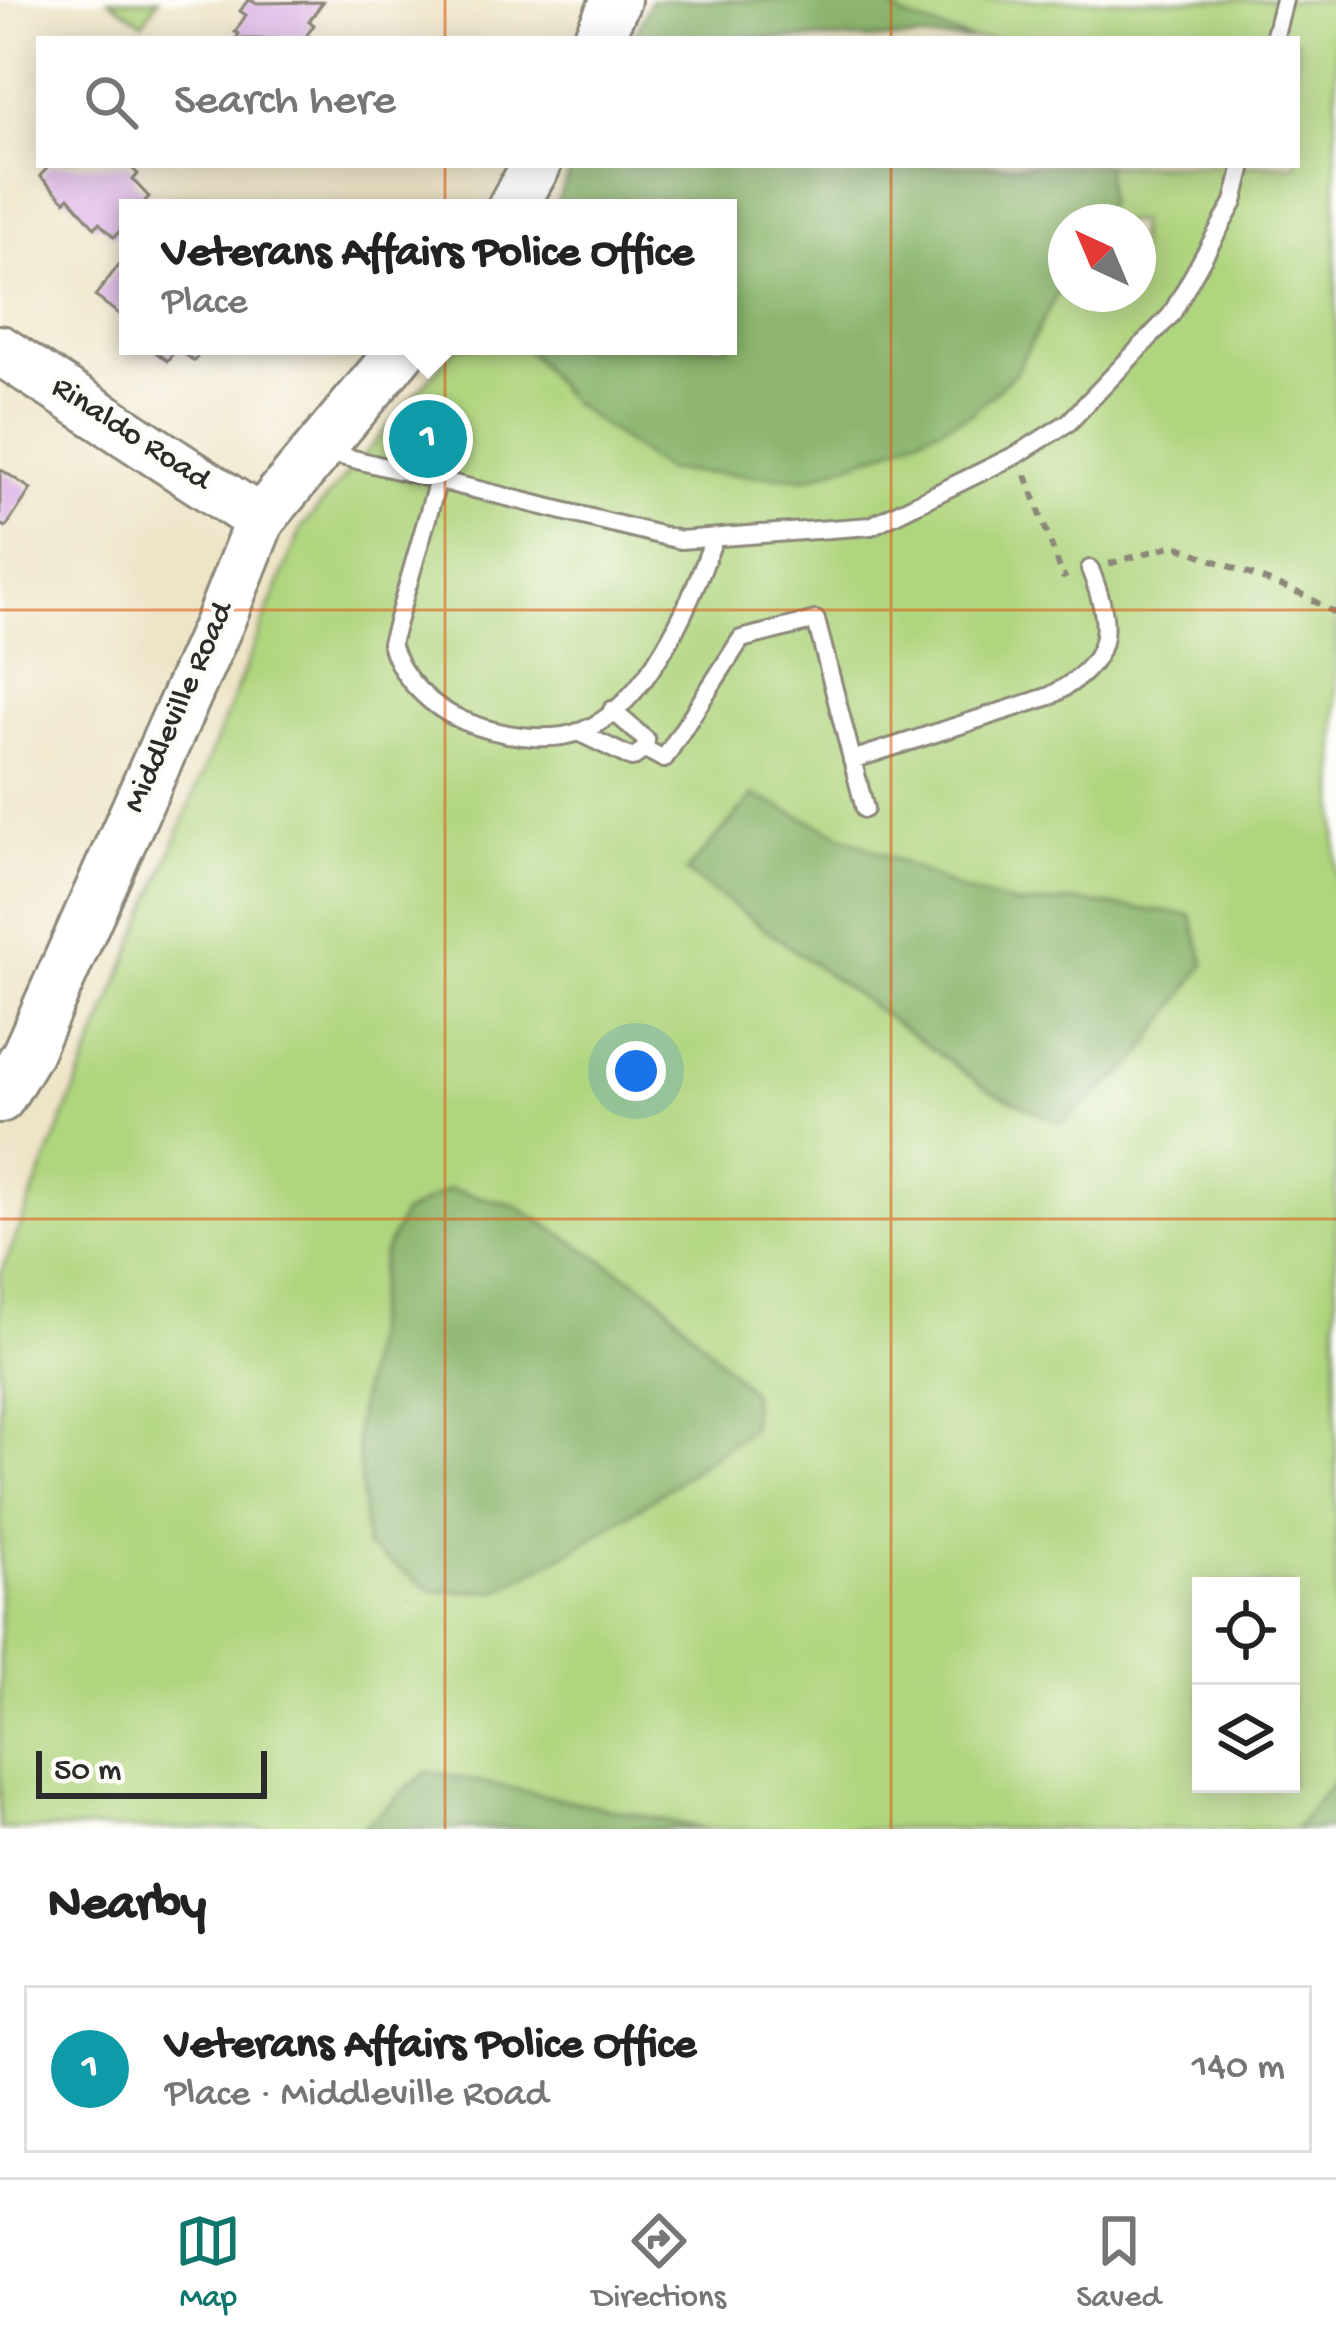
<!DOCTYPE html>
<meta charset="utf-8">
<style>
:root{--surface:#fff;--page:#f2f2f2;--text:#222;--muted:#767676;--line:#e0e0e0;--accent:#0f766e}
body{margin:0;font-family:"Gochi Hand",sans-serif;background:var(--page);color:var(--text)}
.controls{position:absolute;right:36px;bottom:36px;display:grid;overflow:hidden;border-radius:0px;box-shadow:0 6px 30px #0003}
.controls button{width:108px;height:108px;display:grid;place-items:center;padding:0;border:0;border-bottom:3px solid var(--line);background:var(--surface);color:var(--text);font:60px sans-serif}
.compass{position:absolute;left:1048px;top:204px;width:108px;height:108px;border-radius:50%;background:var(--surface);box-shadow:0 6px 30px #0003;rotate:316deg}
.scale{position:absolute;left:36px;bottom:30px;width:231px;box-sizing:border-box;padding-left:12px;border:6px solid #2b2b2b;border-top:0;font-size:33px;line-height:42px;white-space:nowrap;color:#2b2b2b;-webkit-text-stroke:9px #fdfcf7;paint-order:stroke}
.you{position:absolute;left:636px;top:1071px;width:42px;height:42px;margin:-30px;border:9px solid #fff;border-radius:50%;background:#1a73e8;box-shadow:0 0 0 18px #1a73e833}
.badge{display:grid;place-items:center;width:78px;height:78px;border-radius:50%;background:var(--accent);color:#fff;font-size:39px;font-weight:700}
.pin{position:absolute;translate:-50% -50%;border:6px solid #fff;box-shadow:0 3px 12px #0006}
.popup{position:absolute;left:119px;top:199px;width:618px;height:156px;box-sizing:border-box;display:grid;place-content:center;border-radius:0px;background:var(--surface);filter:drop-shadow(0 3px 9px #0005);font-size:39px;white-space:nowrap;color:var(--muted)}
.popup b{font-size:45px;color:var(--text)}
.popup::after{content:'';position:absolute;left:50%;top:100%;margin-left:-24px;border:24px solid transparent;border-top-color:var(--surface)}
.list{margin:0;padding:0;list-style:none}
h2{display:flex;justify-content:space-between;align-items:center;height:156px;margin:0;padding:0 48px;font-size:51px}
h2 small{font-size:39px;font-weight:400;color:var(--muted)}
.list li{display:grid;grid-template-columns:78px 1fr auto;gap:36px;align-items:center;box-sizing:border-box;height:168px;margin:0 24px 24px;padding:0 24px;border:3px solid var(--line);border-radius:0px}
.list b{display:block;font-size:45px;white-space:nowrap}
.list p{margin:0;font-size:39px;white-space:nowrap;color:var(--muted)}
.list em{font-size:39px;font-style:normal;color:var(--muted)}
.icon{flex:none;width:66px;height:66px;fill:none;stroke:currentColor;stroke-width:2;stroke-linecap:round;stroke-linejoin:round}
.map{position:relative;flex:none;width:1336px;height:1829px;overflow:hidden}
.search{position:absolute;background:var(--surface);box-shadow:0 6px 30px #0003;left:36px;right:36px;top:36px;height:132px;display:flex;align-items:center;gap:30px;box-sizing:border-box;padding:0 42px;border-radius:0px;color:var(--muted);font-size:45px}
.sheet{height:348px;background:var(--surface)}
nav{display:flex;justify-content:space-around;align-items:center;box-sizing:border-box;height:168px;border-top:3px solid var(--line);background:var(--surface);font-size:33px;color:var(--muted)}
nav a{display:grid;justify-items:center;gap:6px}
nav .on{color:var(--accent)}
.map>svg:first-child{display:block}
</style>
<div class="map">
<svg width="1336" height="1829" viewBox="0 0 1336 1829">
<rect width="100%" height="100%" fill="#fdfcf7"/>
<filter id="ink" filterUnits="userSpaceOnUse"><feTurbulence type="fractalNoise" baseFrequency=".00833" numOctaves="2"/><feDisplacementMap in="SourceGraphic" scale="24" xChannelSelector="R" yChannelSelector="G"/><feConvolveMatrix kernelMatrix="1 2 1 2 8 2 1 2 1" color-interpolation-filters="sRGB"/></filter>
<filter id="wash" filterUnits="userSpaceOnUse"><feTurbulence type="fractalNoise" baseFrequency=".004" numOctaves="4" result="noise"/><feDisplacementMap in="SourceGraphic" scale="48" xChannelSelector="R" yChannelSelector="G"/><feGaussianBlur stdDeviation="2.7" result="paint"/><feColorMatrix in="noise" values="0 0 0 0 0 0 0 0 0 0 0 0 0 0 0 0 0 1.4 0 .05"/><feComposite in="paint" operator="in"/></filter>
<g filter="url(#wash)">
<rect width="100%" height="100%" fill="#eee4c7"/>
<path fill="#b0d57f" stroke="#6e8055" stroke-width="3" fill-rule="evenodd" d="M109,0h49l-15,23z
M671,0h665v1829h-1336v-553l302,-749 155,-181h271v-138l-138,-43h707v-126h-646zM1066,222h72v72h-72zM1201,1586h90v198h-90z"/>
<path fill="#8cb66e" stroke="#5c704c" stroke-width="3" d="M651,0h231l22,17 66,22h-337z
M573,165h533l1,40 -9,17h-32v55l-51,96 -45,41 -84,37 -79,27 -141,-7 -96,-69 -46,-56h204v-138h-174z
M754,795l210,96 55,14 56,-4 116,14 14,49 -70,99 -74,60 -74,-34 -301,-217z
M450,1189l66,17 139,87 97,100 -1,35 -88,64 -90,58 -76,41h-64l-67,-44 -10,-119 27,-173 20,-41z
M427,1771l280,58h-346z
M1336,1778v51h-41z"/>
<g id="blocks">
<path fill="#daade6" d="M248,0l10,3 65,-1 -14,19 5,4 -10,14h-68l3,-5 -4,-2 11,-17 -6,-4z
M50,165h79l9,9 -5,6 16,17 -4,4 4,5 -21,2v15l-14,14 -15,-14 -4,5 -26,-31 -4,4 -25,-25z
M128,253v68l-33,-25z
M148,346h57l-11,15 -17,-13 -10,13z
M420,413l23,5 -6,29 -5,-1 -5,15 -9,-3 5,-15 -7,-1 3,-7 -5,-1z
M0,469l31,20 -25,38 -6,-3z"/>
</g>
</g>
<g filter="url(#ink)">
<use href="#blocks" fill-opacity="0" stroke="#8c8879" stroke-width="3"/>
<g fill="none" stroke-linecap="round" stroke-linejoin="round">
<defs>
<path id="lane" d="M1274,39l10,-39
M325,452l355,88 191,-14 147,-72 51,-32 102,-107 63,-113 9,-37
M438,480l-47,163c9,35 41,65 73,78 33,14 83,23 118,10 66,-25 111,-133 132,-193
M578,732l54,26 13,-9 1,-9 -34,-30
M645,749l19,10 77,-120 75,-19 49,189
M852,760l198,-64c62,-34 65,-64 40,-127"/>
<path id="secondary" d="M598,39l18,-39
M512,208l24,-43
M0,350l260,170
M0,1098l27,-45 192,-430 41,-103 145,-174"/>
</defs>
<use href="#lane" stroke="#8c8879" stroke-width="22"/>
<use href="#secondary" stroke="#8c8879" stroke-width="54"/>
<path stroke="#8c8879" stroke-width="6" stroke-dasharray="9 9" stroke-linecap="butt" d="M1026,475l37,102 4,-2
M1109,564l65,-19 130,50 32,19"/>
<use href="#lane" stroke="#fff" stroke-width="16"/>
<use href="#secondary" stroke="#fff" stroke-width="48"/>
</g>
</g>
<path fill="none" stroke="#df570e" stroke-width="3" stroke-opacity="0.55" d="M445,0v39M891,0v39M445,165v1664M891,165v1664M0,610h1336M0,1219h1336"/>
<g text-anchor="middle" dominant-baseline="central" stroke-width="9" stroke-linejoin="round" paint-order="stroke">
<g font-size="33" fill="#2b2b2b" stroke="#fdfcf7">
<text transform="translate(130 435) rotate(33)">Rinaldo Road</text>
<text transform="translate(180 708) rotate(-66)">Middleville Road</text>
</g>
</g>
</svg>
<div class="controls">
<button><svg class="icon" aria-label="locate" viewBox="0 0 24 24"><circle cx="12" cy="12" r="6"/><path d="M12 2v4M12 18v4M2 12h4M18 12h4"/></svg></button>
<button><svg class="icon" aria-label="layers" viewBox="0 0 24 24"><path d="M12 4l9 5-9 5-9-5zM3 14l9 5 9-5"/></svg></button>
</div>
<svg class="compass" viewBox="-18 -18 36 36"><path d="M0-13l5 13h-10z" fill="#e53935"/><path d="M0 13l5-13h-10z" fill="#767676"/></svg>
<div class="scale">50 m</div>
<div class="you"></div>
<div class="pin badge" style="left:428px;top:439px;background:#0f9aa8">1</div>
<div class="popup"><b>Veterans Affairs Police Office</b>Place</div>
<div class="search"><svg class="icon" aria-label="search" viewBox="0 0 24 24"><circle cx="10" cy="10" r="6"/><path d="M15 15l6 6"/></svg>Search here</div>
</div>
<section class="sheet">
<h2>Nearby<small></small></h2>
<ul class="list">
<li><span class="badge" style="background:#0f9aa8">1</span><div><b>Veterans Affairs Police Office</b><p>Place · Middleville Road</p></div><em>140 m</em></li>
</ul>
</section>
<nav>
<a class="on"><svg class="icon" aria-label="map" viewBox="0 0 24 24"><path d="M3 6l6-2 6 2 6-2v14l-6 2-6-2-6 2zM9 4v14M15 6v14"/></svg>Map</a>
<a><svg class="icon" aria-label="directions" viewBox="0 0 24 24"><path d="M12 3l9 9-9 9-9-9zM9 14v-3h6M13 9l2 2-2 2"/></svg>Directions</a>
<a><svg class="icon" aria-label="saved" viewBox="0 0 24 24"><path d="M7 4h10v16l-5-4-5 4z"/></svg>Saved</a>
</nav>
